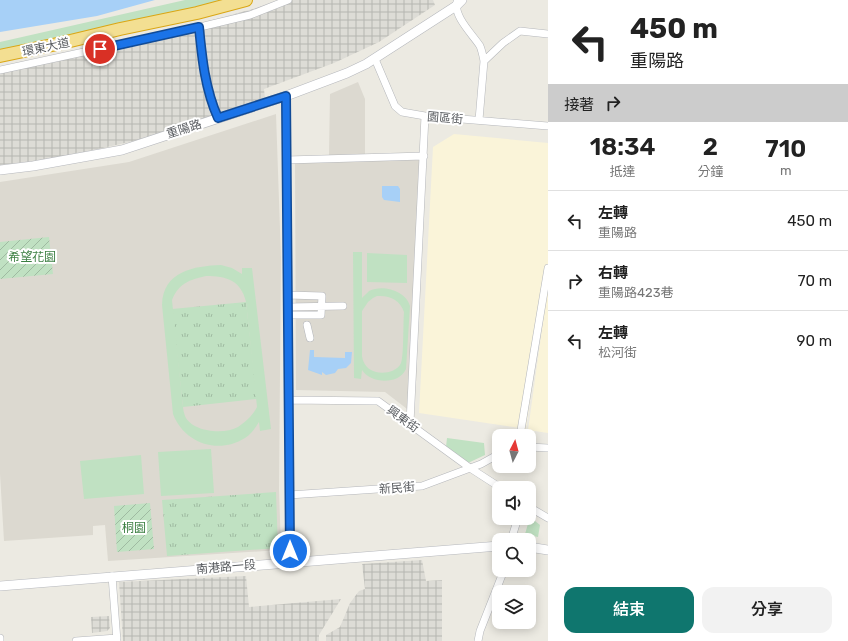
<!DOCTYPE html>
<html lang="zh-TW">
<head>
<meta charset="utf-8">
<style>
  body { margin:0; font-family:Rubik,"Noto Sans TC",sans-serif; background:#f2f2f2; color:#222; height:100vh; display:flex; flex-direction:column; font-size:15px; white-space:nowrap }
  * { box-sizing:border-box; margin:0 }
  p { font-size:13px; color:#767676 }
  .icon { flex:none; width:22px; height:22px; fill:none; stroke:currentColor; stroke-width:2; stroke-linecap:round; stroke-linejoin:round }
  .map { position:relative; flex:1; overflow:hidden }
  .details { display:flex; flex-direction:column; background:#fff; width:300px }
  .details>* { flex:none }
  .top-card { background:#fff; color:#222; overflow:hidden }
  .needle { width:26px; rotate:6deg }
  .tools { position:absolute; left:492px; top:429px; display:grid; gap:8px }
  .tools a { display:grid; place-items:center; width:44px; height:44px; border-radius:8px; background:#fff; box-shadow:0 2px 10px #0003; font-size:20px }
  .pin { position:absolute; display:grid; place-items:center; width:34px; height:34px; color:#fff; margin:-17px; border:2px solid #fff; border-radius:50%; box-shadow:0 1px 4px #0007 }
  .me { position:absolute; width:44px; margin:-22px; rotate:0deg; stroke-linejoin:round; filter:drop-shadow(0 0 3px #0008) }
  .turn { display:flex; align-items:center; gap:14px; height:84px; padding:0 16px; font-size:18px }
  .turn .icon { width:52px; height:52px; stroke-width:2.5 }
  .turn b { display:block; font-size:28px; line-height:34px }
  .then { display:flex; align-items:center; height:38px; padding:0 16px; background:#0003; gap:8px; font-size:15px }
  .eta { display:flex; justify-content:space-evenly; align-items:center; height:68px; text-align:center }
  .eta b { font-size:24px; font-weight:600; line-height:28px }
  .primary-button { display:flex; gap:8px; margin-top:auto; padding:8px 16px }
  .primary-button a { flex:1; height:46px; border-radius:12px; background:#0f766e; color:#fff; font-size:16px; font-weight:600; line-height:46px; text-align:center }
  .primary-button a+a { background:#f2f2f2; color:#222 }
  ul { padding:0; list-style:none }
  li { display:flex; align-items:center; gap:12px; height:60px; padding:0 16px; border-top:1px solid #e0e0e0 }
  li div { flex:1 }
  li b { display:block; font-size:15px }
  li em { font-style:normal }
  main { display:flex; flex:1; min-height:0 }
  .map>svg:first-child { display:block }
  .commercial { fill:#faf4d9 }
  .industrial { fill:url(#industrial-grid) }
  .education { fill:#dcd9d0 }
  .grass { fill:url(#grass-tufts) }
  .park { fill:#c0e1c2; fill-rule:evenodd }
  .garden { fill:url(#garden-furrows) }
  .water { fill:#a7d0f7 }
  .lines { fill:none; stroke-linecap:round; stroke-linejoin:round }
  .street-casing { stroke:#b5b7bb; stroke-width:8 }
  .secondary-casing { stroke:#b6b8bd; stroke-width:10 }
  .highway-casing { stroke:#daa614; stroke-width:14 }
  .street { stroke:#fff; stroke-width:7 }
  .secondary { stroke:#fff; stroke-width:9 }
  .highway { stroke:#f3df92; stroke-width:12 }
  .route-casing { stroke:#114b97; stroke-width:10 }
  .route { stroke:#1a73e8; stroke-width:7 }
  .labels { text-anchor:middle; stroke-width:4; stroke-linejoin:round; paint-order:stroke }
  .street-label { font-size:12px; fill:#5a5d61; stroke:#fff }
  .park-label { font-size:12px; fill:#3c7f42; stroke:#fff }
</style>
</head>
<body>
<main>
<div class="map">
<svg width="548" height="641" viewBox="0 0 548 641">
  <defs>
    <pattern id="industrial-grid" width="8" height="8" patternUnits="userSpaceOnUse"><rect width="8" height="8" fill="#dddcd6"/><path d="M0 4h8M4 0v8" fill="none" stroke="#b6b6b1"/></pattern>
    <pattern id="grass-tufts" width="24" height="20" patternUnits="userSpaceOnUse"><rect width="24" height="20" fill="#c0e1c2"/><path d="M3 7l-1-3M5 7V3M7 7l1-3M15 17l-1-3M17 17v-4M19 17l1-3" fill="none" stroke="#9fbaa1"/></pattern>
    <pattern id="garden-furrows" width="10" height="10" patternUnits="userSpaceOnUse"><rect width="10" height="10" fill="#c0e1c2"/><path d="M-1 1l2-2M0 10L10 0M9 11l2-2" fill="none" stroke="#9fbaa1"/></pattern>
  </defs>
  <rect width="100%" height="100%" fill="#eceae2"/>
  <path class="commercial" d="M 454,134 L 548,143 L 548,275 L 526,429 L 419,413 L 433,147 Z
    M 548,286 L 548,433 L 528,430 Z"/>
  <path class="industrial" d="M 281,0 L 433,0 L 435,5 L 379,42 L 334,63 L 264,89 L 265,99 L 143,139 L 53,159 L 0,165 L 0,71 L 116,47 L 270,4 Z
    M 422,560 L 426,581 L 442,580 L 442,641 L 326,641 L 326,635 L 340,627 L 350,603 L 359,591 L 365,589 L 362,564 Z
    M 246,576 L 249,607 L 341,599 L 319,635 L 319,641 L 123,641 L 119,582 Z
    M 109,616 L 110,628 L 107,631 L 92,633 L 91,617 Z"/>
  <path class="education" d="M 358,82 L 365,99 L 365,155 L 329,155 L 330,94 Z
    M 276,114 L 281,258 L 279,489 L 281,550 L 108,561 L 105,525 L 93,526 L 93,535 L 4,541 L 0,474 L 0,182 L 129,162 Z
    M 424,156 L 416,383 L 411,412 L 385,392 L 296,390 L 295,159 Z"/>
  <path class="grass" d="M 246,302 L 257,399 L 183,407 L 172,309 Z
    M 276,492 L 278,548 L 167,556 L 162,500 Z"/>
  <path class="park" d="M 185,0 L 232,0 L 0,54 L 0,42 Z
    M 362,252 L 362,298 C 364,296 367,293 369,291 C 383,284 406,291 410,306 L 406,369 C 399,385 371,384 362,370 L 361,379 L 354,378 L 353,252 ZM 377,296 C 390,295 400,300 404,312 C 403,323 404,355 401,363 C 397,372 384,374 376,372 C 368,370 363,364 362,356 L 362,311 L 368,302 L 373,298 Z
    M 367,253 L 407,255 L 407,283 L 367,282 Z
    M 221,265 L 232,268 L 242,274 L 242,268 L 252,268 L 271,429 L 260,431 L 259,422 C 255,428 251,435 245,438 C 218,455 184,443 173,414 L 162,305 C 163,271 194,266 221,265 ZM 206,276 C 226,276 241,280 246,302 L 257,407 C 253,415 246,422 238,427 C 224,435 192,432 185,416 C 184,413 183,409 183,407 L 172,300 C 179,283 189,280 206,276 Z
    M 447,438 L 484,443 L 485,455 L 468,463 L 446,447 Z
    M 211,449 L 214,493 L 161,496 L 158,452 Z
    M 141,455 L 144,494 L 84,499 L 80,461 Z
    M 530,517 L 540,525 L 538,537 L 525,534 Z"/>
  <path class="garden" d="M 49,237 L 53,274 L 0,279 L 0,242 Z
    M 150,503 L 154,549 L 117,552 L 114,506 Z"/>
  <path class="water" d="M 0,0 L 155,0 L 97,16 L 0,32 Z
    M 382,186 L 398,186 L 400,189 L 400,202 L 384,200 L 382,197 Z
    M 310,350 L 314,350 L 314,357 L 345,358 L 345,352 L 352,352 L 351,363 L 346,368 L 338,369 L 335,373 L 326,375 L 322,372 L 322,375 L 308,370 Z"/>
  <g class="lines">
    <g class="street-casing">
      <path id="street" d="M 457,2 C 453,16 473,35 480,46 C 482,51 483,56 484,61 L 479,120
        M 199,27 C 202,58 205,89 218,118
        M 375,59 L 395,106 L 402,112 L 425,116 L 548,126
        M 484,61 L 503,43 L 520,31 L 548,34
        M 0,70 L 204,26 L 250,15 L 288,0
        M 286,96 L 290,562
        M 287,160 L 424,156
        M 288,295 L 322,296 L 321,315 L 288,315
        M 288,307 L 343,306
        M 307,325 L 310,338
        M 289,400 L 378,401 L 470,468 L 501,488
        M 410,423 L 425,116
        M 520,436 L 548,268
        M 529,447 L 548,448
        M 289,495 L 422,486 L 481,464 L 499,454
        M 529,507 L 548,518
        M 511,540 L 518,518
        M 112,576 L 117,641
        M 0,638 L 0,641
        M 76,641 L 117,638
        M 478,641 L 480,631 L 504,570"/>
    </g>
    <g class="secondary-casing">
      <path id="secondary" d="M 0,170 L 33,166 L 122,150 L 286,96 L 347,73 L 366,64 L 456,6 L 462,0
        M 529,547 L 548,550
        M 0,586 L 499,546"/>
    </g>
    <g class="highway-casing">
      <path id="highway" d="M 0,56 L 62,43 L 120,29 L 197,13 L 246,0"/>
    </g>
    <use href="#street" class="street"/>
    <use href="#secondary" class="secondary"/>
    <use href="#highway" class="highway"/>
  </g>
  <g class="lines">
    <g class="route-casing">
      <path id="route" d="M 100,49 L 199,27 C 202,58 205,89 218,118 L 286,96 L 290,551"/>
    </g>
    <use href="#route" class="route"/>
  </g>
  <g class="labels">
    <g class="street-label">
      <text transform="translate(46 47) rotate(-12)" y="4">環東大道</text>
      <text transform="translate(445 118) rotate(5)" y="4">園區街</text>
      <text transform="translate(184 129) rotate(-18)" y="4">重陽路</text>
      <text transform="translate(403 419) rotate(36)" y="4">興東街</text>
      <text transform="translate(397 488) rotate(-4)" y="4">新民街</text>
      <text transform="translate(226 567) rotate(-5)" y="4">南港路一段</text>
    </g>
    <g class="park-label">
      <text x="32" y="261">希望花園</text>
      <text x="134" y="532">桐園</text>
    </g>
  </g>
</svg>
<div class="tools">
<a><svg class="needle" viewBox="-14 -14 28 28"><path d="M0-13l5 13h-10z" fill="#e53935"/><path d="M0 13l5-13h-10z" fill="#767676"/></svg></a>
<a><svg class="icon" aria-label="sound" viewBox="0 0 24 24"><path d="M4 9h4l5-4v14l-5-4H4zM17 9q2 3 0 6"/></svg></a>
<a><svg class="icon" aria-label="search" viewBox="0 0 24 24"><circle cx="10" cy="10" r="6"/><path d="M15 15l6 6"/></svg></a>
<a><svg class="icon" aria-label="layers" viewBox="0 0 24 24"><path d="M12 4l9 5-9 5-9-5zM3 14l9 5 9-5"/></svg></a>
</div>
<div class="pin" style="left:100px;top:49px;background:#d93025"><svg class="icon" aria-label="arrive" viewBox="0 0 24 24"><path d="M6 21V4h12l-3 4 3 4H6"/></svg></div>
<svg class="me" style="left:290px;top:551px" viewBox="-20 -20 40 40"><circle r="17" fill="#1a73e8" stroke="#fff" stroke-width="3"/><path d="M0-11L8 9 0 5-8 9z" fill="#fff"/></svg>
</div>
<section class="details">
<div class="top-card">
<div class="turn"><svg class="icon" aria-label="left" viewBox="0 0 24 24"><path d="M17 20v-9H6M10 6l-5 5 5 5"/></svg><div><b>450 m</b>重陽路</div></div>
<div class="then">接著<svg class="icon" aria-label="right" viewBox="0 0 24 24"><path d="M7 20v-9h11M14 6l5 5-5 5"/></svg></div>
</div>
<div class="eta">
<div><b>18:34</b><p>抵達</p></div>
<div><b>2</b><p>分鐘</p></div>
<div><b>710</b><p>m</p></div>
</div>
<ul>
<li><svg class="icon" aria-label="left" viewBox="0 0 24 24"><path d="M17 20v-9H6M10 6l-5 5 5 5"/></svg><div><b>左轉</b><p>重陽路</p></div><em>450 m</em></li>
<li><svg class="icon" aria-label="right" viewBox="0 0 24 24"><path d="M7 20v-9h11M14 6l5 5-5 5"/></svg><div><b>右轉</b><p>重陽路423巷</p></div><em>70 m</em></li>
<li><svg class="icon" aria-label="left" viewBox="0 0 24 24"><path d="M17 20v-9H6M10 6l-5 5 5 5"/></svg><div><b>左轉</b><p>松河街</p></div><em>90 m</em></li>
</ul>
<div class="primary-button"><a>結束</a><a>分享</a></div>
</section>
</main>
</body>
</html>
